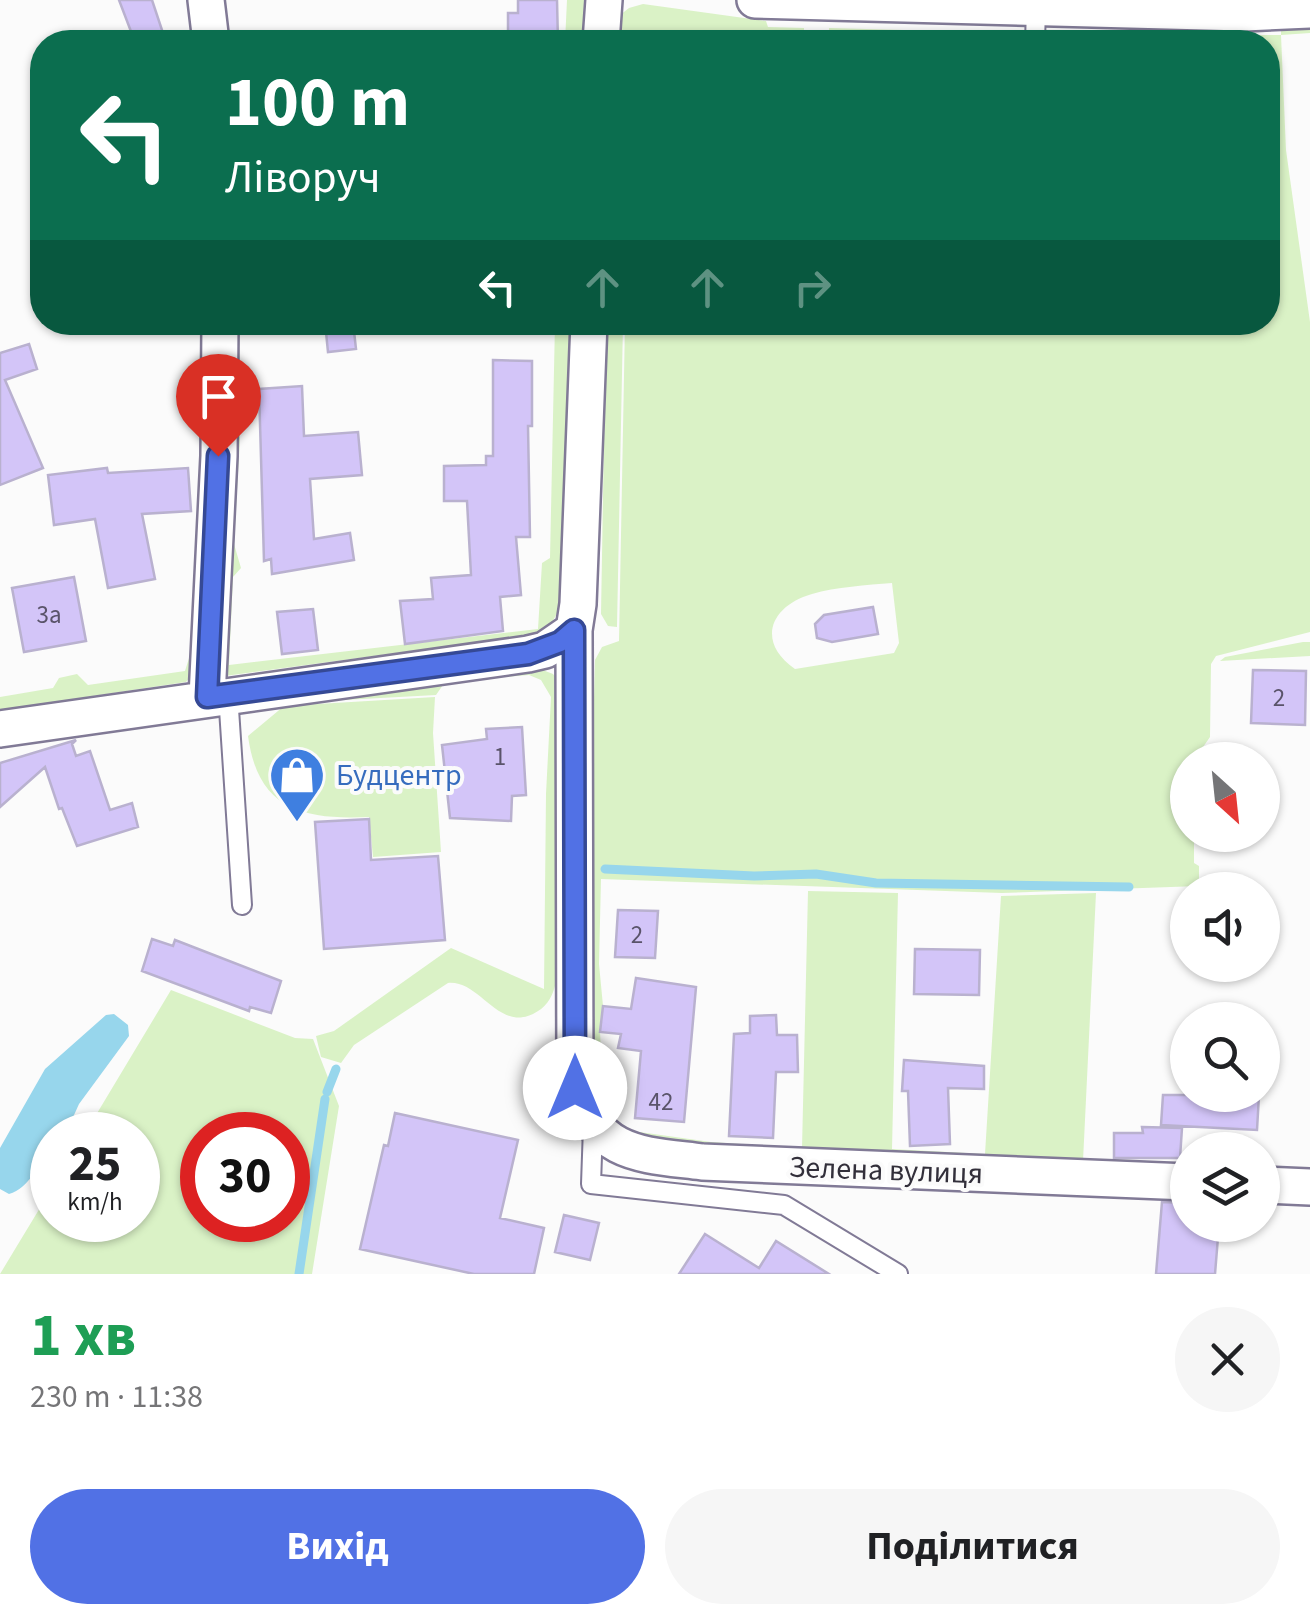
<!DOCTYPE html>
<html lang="uk">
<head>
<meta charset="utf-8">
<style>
  body { margin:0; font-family:"Source Sans 3",sans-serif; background:#f6f6f6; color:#202124; height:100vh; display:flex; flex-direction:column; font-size:38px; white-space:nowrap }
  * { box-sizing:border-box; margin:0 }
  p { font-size:32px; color:#757577 }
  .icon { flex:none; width:55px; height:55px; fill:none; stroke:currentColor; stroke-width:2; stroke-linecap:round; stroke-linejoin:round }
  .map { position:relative; height:1274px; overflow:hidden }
  .sheet { display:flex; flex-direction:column; background:#fff; flex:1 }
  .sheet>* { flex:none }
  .hud { position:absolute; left:30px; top:30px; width:1250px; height:305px; border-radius:40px; box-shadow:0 2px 8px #0004; background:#0b6e4f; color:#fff; overflow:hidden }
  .needle { width:65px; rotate:153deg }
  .tools { position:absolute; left:1170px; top:742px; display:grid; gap:20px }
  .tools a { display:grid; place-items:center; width:110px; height:110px; border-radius:50%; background:#fff; box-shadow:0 2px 8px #0004; font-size:50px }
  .speed { position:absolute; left:30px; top:1112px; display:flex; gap:20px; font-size:50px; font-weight:700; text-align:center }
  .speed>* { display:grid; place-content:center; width:130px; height:130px; border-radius:50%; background:#fff; box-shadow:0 2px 8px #0004; line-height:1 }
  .speed small { font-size:25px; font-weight:400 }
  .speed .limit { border:15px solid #d22; background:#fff; color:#111 }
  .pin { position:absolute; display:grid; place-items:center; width:85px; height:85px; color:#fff; margin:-102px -42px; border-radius:50% 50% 50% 0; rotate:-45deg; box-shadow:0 0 10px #0007 }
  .pin .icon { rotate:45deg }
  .me { position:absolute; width:110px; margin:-55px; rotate:0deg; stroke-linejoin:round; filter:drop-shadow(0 0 8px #0008) }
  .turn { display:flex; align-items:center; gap:35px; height:210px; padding:0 30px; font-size:45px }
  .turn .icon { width:130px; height:130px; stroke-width:2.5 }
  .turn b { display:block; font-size:70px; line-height:85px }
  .lanes { display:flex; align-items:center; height:95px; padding:0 30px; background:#0003; justify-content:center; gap:50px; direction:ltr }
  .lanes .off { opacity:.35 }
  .round { display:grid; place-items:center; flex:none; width:105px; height:105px; border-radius:52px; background:#f6f6f6 }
  .headline { display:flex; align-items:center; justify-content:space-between; height:170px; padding:0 30px }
  h1 { font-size:60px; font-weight:700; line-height:75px; color:#1e9e55 }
  .primary-button { display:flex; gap:20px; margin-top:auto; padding:20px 30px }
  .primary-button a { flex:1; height:115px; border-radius:60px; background:#5171e5; color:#fff; font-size:40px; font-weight:700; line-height:115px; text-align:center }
  .primary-button a+a { background:#f6f6f6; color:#202124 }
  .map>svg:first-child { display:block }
  .green { fill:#daf2c6; fill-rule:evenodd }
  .water { fill:#97d6ec }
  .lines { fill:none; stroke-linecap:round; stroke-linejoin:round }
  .stream { stroke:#97d6ec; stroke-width:9 }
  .building { fill:#d3c5f8; stroke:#b9b1cf; stroke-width:2.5 }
  .lane-casing { stroke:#817a96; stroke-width:22 }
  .street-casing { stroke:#817a96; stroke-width:40 }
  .lane { stroke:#fff; stroke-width:18 }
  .street { stroke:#fff; stroke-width:35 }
  .route-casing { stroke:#354995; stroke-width:25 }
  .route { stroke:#5171e5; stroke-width:18 }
  .labels { text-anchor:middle; stroke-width:8; stroke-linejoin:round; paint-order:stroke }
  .number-label { font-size:25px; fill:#5a546a }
  .shop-label { font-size:30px; fill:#366cbe; stroke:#fbfbfb; text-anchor:start }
  .street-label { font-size:30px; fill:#322f3a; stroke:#fbfbfb }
</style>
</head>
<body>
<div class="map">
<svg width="1310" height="1274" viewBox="0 0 1310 1274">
  <rect width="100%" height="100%" fill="#fbfbfb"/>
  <path class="green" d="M 567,0 L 584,0 L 583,42 L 565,42 Z
    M 643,4 L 766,21 L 768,27 L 804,28 L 804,42 L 613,42 L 615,19 L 629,8 Z
    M 1310,25 L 1310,33 L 1281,35 L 1286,150 L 1310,322 L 1310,632 L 1216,656 L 1211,664 L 1210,737 L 1194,760 L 1188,760 L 1188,835 L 1194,835 L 1194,863 L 1199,866 L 1199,886 L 1002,893 L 601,879 L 599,964 L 603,1006 L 600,1032 L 605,1124 L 590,1096 L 589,892 L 595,660 L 602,647 L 619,641 L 625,323 L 1268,322 L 1268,42 L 1055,42 L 1056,35 L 1281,35 L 1281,27 ZM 892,583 L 899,643 L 894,653 L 795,669 C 756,642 770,606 812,594 C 836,587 867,585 892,583 Z
    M 829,28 L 1016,33 L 1015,42 L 829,42 Z
    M 201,323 L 213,323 L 192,675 L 186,682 L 0,710 L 0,697 L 53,688 L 59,678 L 77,674 L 88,685 L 185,671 L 190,655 L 199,538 Z
    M 231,323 L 239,323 L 240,438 L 234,544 L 241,568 L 233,577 L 229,665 L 538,629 L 542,563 L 550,558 L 555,323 L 574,323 L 563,603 L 551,624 L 538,634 L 225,676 Z
    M 606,323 L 623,323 L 617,627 L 608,626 L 601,614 Z
    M 1303,642 L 1310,642 L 1310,656 L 1220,661 L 1225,657 Z
    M 535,667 L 553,674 L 559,681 L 559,952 C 557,976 558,1002 533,1014 C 497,1031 480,980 448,983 L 354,1045 L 341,1063 L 321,1057 L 316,1036 L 334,1031 L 451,948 L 544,989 L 546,794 L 551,697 L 541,680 L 529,675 L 445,682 L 436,695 L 288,703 Z
    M 435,697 L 433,733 L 441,852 L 373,857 L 369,817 C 303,820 258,810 248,736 L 284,706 Z
    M 808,891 L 898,893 L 892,1149 L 985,1154 L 1001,896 L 1096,893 L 1083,1161 L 684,1155 L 625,1130 L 711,1142 L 802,1148 Z
    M 171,990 L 295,1038 L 313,1039 L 339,1106 L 312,1274 L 0,1274 L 52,1188 L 52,1220 L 138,1220 L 138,1135 L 84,1135 ZM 202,1135 L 288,1135 L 288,1220 L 202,1220 Z"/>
  <path class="water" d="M 114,1014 L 128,1025 L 129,1036 L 79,1104 L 65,1135 L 52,1135 L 52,1153 C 36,1165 30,1188 9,1194 L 0,1189 L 0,1148 L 45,1069 L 106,1015 Z"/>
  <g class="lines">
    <path class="stream" d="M 605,869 L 754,876 L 816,874 L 876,883 L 1129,887
      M 327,1092 L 336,1069
      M 299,1274 L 325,1099"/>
  </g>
  <path class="building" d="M 119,0 L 152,0 L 166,42 L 135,42 Z
    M 518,0 L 557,0 L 558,42 L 508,42 L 508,13 L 518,13 Z
    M 325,322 L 353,322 L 356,349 L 328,352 Z
    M 29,344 L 37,369 L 5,380 L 43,468 L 0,485 L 0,353 Z
    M 493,360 L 532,361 L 532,426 L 528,426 L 530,537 L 516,537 L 521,595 L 500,597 L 503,631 L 405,644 L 400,601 L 433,599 L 431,578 L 471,575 L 467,501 L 444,501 L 444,466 L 486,465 L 486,456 L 493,456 Z
    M 302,386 L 304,436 L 358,432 L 362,475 L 310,479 L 314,539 L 350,533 L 354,560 L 272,574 L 271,559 L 264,561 L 259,389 Z
    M 107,468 L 108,473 L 188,468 L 191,511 L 142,514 L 155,579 L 108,588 L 95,519 L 54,525 L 48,475 Z
    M 74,577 L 86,641 L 24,652 L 12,588 Z
    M 873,607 L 878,634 L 832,642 L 817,638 L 815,624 L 824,615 Z
    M 313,609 L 318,650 L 282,654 L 277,612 Z
    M 1253,670 L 1306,671 L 1305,725 L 1251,723 Z
    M 522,727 L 526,795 L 512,796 L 511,821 L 450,818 L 442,745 L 487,739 L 486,729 Z
    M 76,740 L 72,744 L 76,756 L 90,751 L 110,810 L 132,803 L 138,827 L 77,846 L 62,808 L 59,809 L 45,767 L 0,807 L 0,763 Z
    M 369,819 L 371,860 L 438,856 L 445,940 L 324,949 L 315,822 Z
    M 618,910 L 658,911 L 655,958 L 615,957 Z
    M 152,939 L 173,946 L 175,940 L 281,981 L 271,1013 L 250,1007 L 249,1011 L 142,971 Z
    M 915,949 L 980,950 L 979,995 L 914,994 Z
    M 636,978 L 696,987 L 684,1122 L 635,1118 L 641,1051 L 618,1048 L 621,1034 L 600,1032 L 603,1006 L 631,1009 Z
    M 776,1015 L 777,1035 L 797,1035 L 798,1072 L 776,1072 L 773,1138 L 729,1136 L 734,1034 L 750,1033 L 750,1016 Z
    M 904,1060 L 984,1066 L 984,1089 L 948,1088 L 950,1144 L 910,1146 L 908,1091 L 902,1091 Z
    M 1163,1095 L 1259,1095 L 1257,1130 L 1161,1125 Z
    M 395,1113 L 518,1140 L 500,1218 L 544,1228 L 534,1274 L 474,1274 L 360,1249 L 384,1145 L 388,1146 Z
    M 1142,1127 L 1182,1128 L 1180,1158 L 1114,1158 L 1114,1133 L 1143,1133 Z
    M 1162,1202 L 1188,1203 L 1188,1225 L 1219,1225 L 1215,1274 L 1156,1274 Z
    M 564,1215 L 599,1223 L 590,1260 L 555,1252 Z
    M 705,1234 L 759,1268 L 776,1241 L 829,1274 L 679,1274 Z"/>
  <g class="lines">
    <g class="lane-casing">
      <path id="lane" d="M 1035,42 L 1036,8
        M 228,694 L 242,905
        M 593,1127 L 591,1184 L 784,1205 L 898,1274"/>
    </g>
    <g class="street-casing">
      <path id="street" d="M 206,0 L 211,42
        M 755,0 L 1244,13 L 1310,10
        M 601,42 L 604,0
        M 589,322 L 578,604 L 574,630 L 575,1088 C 599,1156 639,1154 702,1162 L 1188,1182
        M 207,697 L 219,456 L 220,322
        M 0,729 L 528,654 L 545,650 L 574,630
        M 1262,1185 L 1310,1187"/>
    </g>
    <use href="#lane" class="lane"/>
    <use href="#street" class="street"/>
  </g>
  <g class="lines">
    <g class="route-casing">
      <path id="route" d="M 218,456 L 207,697 L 528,654 L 560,642 L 574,630 L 575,1088"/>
    </g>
    <use href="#route" class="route"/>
  </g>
  <defs>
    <g id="shop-pin" transform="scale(2.875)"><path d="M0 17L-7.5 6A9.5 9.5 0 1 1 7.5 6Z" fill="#3f7fe0" stroke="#fbfbfb"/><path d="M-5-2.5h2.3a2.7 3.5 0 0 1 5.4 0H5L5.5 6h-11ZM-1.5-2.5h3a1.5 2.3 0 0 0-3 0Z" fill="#fff"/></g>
  </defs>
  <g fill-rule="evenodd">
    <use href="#shop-pin" x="297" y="775"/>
  </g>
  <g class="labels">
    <g class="number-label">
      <text x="49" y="623">3а</text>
      <text x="1279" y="706">2</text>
      <text x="500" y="765">1</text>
      <text x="637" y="943">2</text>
      <text x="661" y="1110">42</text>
    </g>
    <g class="shop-label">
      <text x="336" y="785">Будцентр</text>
    </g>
    <g class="street-label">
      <text transform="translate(886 1170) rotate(2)" y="10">Зелена вулиця</text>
    </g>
  </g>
</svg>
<div class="tools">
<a><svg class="needle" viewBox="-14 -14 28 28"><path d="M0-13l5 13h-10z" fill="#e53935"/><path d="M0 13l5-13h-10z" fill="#757577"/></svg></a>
<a><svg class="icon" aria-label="sound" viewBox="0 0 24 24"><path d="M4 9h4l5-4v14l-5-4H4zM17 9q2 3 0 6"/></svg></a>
<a><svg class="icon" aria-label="search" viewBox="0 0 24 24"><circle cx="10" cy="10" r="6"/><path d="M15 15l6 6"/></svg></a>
<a><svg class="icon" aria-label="layers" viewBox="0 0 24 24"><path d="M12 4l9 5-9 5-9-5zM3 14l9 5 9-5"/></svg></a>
</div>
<div class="speed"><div>25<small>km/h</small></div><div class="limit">30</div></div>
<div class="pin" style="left:218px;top:456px;background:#d93025"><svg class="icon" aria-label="arrive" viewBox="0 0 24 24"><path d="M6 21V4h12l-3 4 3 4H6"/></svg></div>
<svg class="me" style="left:575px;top:1088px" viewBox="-20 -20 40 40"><circle r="19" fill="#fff"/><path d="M0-13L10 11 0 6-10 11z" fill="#5171e5"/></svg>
<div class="hud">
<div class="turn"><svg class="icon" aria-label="left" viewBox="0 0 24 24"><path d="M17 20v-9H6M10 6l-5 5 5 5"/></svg><div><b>100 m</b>Ліворуч</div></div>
<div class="lanes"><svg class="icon" aria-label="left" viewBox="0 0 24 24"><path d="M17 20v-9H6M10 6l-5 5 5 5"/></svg><svg class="icon off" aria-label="ahead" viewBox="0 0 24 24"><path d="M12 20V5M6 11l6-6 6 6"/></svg><svg class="icon off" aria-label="ahead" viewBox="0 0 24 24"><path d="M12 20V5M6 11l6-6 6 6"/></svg><svg class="icon off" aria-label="right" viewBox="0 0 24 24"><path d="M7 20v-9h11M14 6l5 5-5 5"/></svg></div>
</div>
</div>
<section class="sheet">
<div class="headline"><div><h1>1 хв</h1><p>230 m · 11:38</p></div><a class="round"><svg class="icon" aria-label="close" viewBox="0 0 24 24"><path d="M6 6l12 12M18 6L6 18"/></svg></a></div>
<div class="primary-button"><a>Вихід</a><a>Поділитися</a></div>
</section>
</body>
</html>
